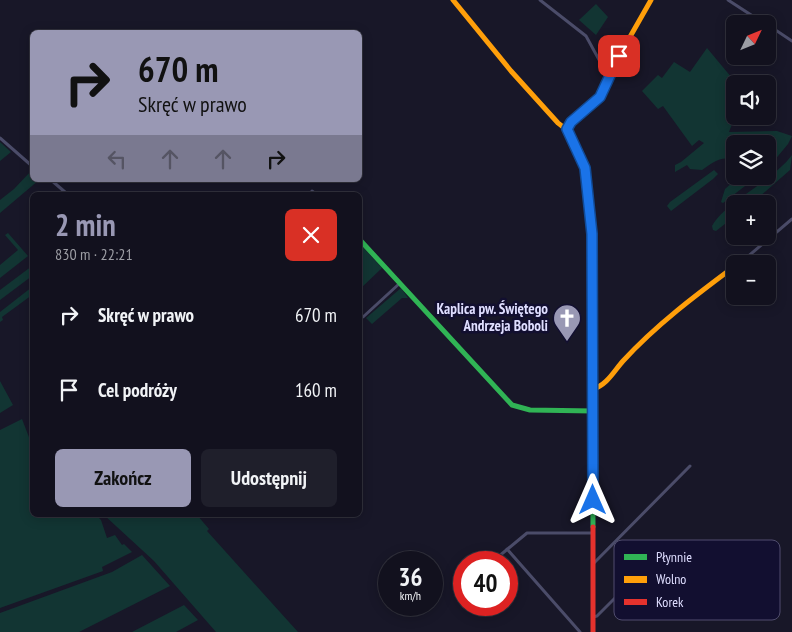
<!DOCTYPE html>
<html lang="pl">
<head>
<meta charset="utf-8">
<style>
  body { margin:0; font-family:"PT Sans Narrow",sans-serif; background:#1f1f2b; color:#f1f3f6; height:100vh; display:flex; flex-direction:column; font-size:19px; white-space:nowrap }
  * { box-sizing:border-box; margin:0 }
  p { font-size:16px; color:#9c9da4 }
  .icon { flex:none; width:28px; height:28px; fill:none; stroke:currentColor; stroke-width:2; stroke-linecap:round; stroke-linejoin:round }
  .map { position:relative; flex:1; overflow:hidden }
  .drawer { position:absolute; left:30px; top:192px; width:332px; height:325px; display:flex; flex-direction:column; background:#12111e; border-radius:8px; box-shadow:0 2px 12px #0003,0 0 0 1px #31313c }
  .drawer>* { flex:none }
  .hud { position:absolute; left:30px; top:30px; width:332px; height:152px; border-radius:8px; box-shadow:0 2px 12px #0003,0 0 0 1px #31313c; background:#9998b4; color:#111; overflow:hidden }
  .needle { width:32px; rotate:47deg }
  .controls { position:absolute; left:726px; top:15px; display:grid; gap:10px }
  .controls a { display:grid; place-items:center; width:50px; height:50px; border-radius:8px; background:#12111e; box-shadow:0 2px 12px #0003,0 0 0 1px #31313c; font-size:25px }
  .speed { position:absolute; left:378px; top:551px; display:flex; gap:10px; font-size:25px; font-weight:700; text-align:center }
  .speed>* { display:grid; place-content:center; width:65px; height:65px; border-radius:50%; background:#12111e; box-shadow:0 2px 12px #0003,0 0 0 1px #31313c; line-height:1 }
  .speed small { font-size:12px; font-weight:400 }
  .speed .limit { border:8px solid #d22; background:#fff; color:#111 }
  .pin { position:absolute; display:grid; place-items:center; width:42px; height:42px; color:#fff; margin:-21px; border-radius:10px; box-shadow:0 2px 8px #0006 }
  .me { position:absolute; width:55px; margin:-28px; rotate:0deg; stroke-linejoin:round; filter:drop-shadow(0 0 4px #0008) }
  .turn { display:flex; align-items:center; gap:18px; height:105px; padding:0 25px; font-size:22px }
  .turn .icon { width:65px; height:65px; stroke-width:2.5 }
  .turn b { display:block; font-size:35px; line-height:42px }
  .lanes { display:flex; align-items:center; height:48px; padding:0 25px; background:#0003; justify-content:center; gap:25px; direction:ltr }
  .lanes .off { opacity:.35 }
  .round { display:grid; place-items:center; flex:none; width:52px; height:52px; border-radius:8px; background:#1f1f2b }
  .headline { display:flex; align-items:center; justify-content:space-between; height:85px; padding:0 25px }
  h1 { font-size:30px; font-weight:600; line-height:38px; color:#9998b4 }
  .primary-button { display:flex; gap:10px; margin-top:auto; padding:10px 25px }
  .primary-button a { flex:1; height:58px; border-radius:8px; background:#9998b4; color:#111; font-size:20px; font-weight:600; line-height:58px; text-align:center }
  .primary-button a+a { background:#1f1f2b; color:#f1f3f6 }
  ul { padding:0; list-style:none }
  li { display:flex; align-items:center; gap:15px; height:75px; padding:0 25px }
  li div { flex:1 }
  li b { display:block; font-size:19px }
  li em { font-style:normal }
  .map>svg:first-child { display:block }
  .green { fill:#123533 }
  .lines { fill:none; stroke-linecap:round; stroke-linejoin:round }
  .street { stroke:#4b4c69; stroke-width:3 }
  .fast { stroke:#30b455; stroke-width:5 }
  .slow { stroke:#ff9f0a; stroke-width:5 }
  .jam { stroke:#e5322d; stroke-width:5 }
  .route-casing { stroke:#114b97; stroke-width:12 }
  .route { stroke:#1a73e8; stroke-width:9 }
  .labels { text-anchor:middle; stroke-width:5; stroke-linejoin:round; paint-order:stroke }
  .poi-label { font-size:15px; font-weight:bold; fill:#dfdeff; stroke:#120f30; text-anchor:end }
  .key { fill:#120f30; stroke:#504d6e; stroke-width:1 }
  .key-label { font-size:14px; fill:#dfdeff }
</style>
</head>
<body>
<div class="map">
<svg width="792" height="632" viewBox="0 0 792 632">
  <rect width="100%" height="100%" fill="#181728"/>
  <path class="green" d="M 596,4 L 608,17 L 596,35 L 579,20 Z
    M 707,48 L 737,84 L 735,116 L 729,132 L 777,131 L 792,136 L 788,144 L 768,168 L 768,144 L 735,144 L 735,165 L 734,160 C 721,155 712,163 702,170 L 690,169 L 687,165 L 675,172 L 675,165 L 681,162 L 704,143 L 699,140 L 692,146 L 663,106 L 658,109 L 642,91 L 658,75 L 662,78 L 674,62 L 690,72 Z
    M 0,142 L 11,152 L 0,161 Z
    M 792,155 L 790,170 L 751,204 L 735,204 L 735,216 L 716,231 L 713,230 L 712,226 C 725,202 773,181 792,155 Z
    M 32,170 L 32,180 L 39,180 L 0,213 L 0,200 L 14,189 Z
    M 714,170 L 718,174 L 713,179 L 671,211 L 667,206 L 670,202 Z
    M 740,176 L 758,176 L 723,203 L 721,202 L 725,189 Z
    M 8,233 L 28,256 L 0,278 L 0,265 L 18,250 L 5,235 Z
    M 360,244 L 382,268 L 360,289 Z
    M 32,266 L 32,276 L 0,300 L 0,290 Z
    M 32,287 L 32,295 L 2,317 L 3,320 L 0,322 L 0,312 Z
    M 401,288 L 408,298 L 402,298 L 372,324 L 366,318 Z
    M 0,381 L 13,405 L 0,413 Z
    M 22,419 L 32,445 L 32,515 L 96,515 L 101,520 L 107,538 L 115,535 L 122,545 L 124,544 L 132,552 L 102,567 L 103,571 L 0,608 L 0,430 Z
    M 104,515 L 197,515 L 209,529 L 207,531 L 298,632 L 216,632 L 154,561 Z
    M 142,555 L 170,586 L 79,632 L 0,632 L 0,613 L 112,572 Z
    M 184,605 L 198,620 L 176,632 L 132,632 Z"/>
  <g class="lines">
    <path class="street" d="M 540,0 L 586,36 L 603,67 L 610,71
      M 728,0 L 765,24
      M 768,25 L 792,41
      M 0,138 L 32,166
      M 51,180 L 65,192
      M 312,191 L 317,195
      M 739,264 L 792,219
      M 363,317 L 400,283
      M 507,549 L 580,632
      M 499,562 L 498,557 L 527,533 L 593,533
      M 593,564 L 690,466
      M 593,617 L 597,616 L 660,553"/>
    <path class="fast" d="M 590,213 L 592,234 L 593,527
      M 360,240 L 512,405 L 530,410 L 593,411"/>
    <path class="slow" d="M 453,0 L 511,71 L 558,123 C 584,141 587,184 590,213
      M 567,129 L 571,122 L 600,97 L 610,72 L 651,0
      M 593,389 C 607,385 614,371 623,361 C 656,325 696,295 735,266"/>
    <path class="jam" d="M 593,527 L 593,632"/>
  </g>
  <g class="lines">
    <g class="route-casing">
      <path id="route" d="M 593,500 L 592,234 L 585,168 L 567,129 L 571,122 L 600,97 L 619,56"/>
    </g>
    <use href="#route" class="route"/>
  </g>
  <defs>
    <g id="church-pin" transform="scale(1.4375)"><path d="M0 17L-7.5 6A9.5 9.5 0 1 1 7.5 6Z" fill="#9998b4" stroke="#120f30"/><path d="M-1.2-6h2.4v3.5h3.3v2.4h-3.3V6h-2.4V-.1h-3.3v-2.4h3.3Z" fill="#fff"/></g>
  </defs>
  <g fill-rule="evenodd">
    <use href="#church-pin" x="567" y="318"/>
  </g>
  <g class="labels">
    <g class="poi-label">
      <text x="548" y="314">Kaplica pw. Świętego<tspan x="548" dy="17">Andrzeja Boboli</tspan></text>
    </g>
  </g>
  <rect x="614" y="540" width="166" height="80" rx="8" class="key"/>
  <rect x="624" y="554" width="23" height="6" fill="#30b455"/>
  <rect x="624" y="576" width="23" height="7" fill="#ff9f0a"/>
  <rect x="624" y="599" width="23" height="6" fill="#e5322d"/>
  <g class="key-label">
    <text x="656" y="562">Płynnie</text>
    <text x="656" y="584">Wolno</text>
    <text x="656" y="607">Korek</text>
  </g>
</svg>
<div class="controls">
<a><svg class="needle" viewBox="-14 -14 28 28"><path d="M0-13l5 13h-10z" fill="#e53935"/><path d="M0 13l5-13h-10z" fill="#9c9da4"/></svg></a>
<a><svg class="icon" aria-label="sound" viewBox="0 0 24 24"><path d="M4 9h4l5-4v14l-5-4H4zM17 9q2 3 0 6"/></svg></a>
<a><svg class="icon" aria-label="layers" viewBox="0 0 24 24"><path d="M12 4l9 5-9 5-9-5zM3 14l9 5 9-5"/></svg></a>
<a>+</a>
<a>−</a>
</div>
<div class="speed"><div>36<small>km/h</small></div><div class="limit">40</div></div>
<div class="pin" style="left:619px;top:56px;background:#d93025"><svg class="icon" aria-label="arrive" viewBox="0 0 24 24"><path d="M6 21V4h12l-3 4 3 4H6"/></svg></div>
<svg class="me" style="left:593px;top:500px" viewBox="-20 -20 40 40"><path d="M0-17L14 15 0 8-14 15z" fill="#1a73e8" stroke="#fff" stroke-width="4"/></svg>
<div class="hud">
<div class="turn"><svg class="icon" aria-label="right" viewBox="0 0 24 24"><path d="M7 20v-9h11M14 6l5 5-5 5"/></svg><div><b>670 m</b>Skręć w prawo</div></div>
<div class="lanes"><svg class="icon off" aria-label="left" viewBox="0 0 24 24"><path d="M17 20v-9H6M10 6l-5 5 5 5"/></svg><svg class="icon off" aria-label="ahead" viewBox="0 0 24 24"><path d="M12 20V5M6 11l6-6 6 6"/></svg><svg class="icon off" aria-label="ahead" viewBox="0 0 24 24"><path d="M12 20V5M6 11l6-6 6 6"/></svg><svg class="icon" aria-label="right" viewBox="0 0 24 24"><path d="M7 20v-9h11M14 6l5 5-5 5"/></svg></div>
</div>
<section class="drawer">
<div class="headline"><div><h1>2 min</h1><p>830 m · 22:21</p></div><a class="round" style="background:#d93025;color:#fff"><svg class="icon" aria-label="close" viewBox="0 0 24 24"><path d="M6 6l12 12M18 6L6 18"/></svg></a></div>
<ul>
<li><svg class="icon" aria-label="right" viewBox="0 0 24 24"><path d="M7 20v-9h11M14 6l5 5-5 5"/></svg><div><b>Skręć w prawo</b></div><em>670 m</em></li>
<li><svg class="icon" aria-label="arrive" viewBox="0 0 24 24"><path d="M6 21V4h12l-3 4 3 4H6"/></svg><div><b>Cel podróży</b></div><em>160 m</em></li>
</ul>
<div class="primary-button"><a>Zakończ</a><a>Udostępnij</a></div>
</section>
</div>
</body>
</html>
